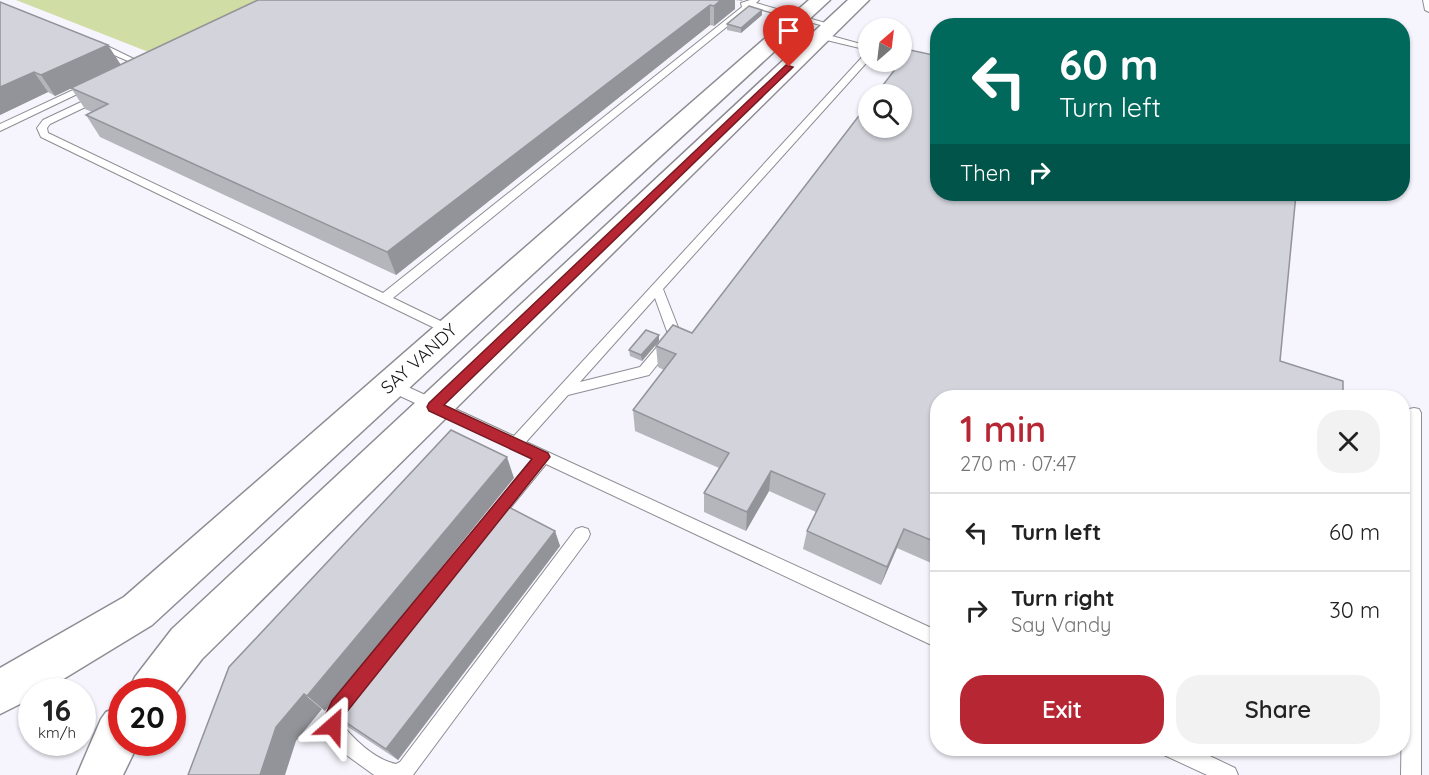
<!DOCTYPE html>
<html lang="en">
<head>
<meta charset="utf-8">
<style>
  body { margin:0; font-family:Quicksand,sans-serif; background:#f2f2f2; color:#222; height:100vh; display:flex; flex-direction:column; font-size:22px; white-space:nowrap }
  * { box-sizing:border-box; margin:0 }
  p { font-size:20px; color:#767676 }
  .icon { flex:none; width:33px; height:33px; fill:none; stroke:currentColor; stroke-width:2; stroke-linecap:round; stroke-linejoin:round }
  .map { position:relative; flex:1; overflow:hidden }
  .side { position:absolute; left:930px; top:390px; width:480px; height:366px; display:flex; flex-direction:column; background:#fff; border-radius:24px; box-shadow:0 2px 4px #0004 }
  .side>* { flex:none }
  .hud { position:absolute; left:930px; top:18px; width:480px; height:183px; border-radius:24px; box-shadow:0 2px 4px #0004; background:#00695c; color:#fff; overflow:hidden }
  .needle { width:39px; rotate:28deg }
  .controls { position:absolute; left:858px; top:18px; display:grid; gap:12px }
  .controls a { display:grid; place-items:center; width:54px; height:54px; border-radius:50%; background:#fff; box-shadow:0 2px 4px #0004; font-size:30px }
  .speed { position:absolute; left:18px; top:678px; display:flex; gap:12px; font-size:30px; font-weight:700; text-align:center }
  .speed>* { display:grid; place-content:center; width:78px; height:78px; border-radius:50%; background:#fff; box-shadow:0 2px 4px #0004; line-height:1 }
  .speed small { font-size:15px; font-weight:400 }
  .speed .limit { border:9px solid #d22; background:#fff; color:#111 }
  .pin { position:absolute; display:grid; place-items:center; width:51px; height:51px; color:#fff; margin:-62px -26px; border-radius:50% 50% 50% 0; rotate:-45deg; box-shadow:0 0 6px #0007 }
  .pin .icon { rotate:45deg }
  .me { position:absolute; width:66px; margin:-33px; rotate:25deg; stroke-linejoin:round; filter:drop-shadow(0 0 4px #0008) }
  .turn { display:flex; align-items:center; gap:21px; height:126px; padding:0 30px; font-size:27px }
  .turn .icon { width:78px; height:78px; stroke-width:2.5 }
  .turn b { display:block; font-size:42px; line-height:51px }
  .then { display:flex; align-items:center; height:57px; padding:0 30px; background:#0003; gap:12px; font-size:22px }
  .round { display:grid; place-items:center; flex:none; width:63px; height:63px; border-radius:24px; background:#f2f2f2 }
  .overview { display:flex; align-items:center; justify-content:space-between; height:102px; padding:0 30px }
  h1 { font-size:36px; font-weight:600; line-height:45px; color:#b72633 }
  .cta { display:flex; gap:12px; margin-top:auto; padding:12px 30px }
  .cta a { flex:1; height:69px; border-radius:24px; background:#b72633; color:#fff; font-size:24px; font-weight:600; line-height:69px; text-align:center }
  .cta a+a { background:#f2f2f2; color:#222 }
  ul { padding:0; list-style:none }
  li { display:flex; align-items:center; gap:18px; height:78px; padding:0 30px; border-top:2px solid #e0e0e0 }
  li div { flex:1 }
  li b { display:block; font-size:22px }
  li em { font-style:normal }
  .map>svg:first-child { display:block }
  .green { fill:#d0dda4 }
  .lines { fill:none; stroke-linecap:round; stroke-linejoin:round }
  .lane-casing { stroke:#8f8d94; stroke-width:2 }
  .secondary-casing { stroke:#8f8d94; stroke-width:3 }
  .lane { fill:#fff; fill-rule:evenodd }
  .secondary { fill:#fff; fill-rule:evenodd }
  .wall { fill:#b5b5bc }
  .shaded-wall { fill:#939499 }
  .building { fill:#d2d3db; stroke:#939499; stroke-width:1.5 }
  .route { fill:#b72633; stroke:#771921; stroke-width:1.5 }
  .labels { text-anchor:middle; stroke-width:6; stroke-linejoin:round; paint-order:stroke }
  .street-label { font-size:18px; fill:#131315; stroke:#fff }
</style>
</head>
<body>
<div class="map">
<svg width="1429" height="775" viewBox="0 0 1429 775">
  <rect width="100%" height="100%" fill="#f6f4fc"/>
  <path class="green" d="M 16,0 L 293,0 L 169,60 Z"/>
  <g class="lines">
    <g class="lane-casing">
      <path id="lane" d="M 750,0 L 759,0 L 756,3 L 836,26 L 832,28 L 751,7 L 393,298 L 455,328 L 457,331 L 455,334 L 451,336 L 41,137 L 37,128 L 43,120 L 96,95 L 102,95 L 102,99 L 50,124 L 47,128 L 48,133 L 383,293 L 742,7 L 741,3 Z
        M 1423,0 L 1429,0 L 1429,12 L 1425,10 Z
        M 821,33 L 868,46 L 868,50 L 818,38 L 818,34 Z
        M 93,42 L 99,42 L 138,61 L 125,72 L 119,72 L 119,68 L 128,61 L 93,46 Z
        M 902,53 L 938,61 L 938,67 L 902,58 Z
        M 865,54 L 868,54 L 868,61 L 663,289 L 681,335 L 649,375 L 568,395 L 526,442 L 938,631 L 938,648 L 546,464 L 498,523 L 493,525 L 488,523 L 485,518 L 488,513 L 533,458 L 385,389 L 383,385 L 385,381 L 395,381 L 514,436 ZM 655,298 L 668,334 L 640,367 L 580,382 Z
        M 86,84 L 94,86 L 0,131 L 0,124 Z
        M 1414,408 L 1419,409 L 1421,413 L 1421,775 L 1401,775 L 1407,413 L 1409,409 Z
        M 582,527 L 588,529 L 590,534 L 588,539 L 413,775 L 374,775 L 345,754 L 330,739 L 324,726 L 324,719 L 333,700 L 344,692 L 350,695 L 353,701 L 343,718 L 343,726 C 356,741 376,760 396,764 L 400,762 L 576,529 Z
        M 1162,748 L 1193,748 L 1235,768 L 1238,775 L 1207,775 L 1164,755 Z"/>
    </g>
    <g class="secondary-casing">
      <path id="secondary" d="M 809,0 L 830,0 L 152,625 L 42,692 L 32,692 L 32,698 L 0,714 L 0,668 L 124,597 Z
        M 848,0 L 869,0 L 202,659 L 172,698 L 172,692 L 128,692 L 135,677 L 172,629 Z
        M 122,706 L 122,742 L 139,742 L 123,775 L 77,775 L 101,719 L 106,712 Z"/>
    </g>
    <use href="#lane" class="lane"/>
    <use href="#secondary" class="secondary"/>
  </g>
  <path class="wall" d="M 258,0 L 743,0 L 742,1 L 735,0 L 735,9 L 714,26 L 710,25 L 396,275 L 100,137 L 86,115 L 92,112 L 85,109 L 71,88 L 55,96 L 48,92 L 0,115 L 0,2 L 120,65 Z
    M 762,10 L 762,15 L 741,33 L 727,30 L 727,24 Z
    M 692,333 L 938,398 L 938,566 L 897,548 L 881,585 L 803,549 L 807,531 L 816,512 L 769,491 L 746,531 L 704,512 L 704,493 L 719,468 L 635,431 L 633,410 L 664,370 L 658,367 L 656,346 Z
    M 659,341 L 642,361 L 630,356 L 629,350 Z
    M 555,531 L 560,546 L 398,760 L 345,725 L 332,713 Z"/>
  <path class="shaded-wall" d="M 721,0 L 735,0 L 735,9 L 714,26 L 714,6 Z
    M 710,5 L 710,25 L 396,275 L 387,252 Z
    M 762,10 L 762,15 L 741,33 L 741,28 Z
    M 108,45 L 121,65 L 55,96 L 41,75 Z
    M 34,72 L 48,92 L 0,115 L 0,87 Z
    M 659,335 L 659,341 L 642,361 L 641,355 Z
    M 507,457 L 514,478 L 325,711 L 307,696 Z
    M 771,471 L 769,491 L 746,531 L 747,512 Z
    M 904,529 L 897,548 L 881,585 L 887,567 Z
    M 555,531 L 560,546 L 398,760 L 386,749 Z
    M 304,694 L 322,709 L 296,741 L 285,775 L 260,775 L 276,727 Z"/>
  <path class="building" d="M 258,0 L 721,0 L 714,6 L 710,5 L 387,252 L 86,115 L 108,104 L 71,88 Z
    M 0,2 L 108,45 L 41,75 L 34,72 L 0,87 Z
    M 749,6 L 762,10 L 741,28 L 727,24 Z
    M 910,50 L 938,56 L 938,194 L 1296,194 L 1280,361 L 1343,381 L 1343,398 L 938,398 L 938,543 L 904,529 L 887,567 L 807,531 L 825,494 L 771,471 L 747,512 L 704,493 L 729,453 L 633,410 L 676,354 L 656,346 L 673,325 L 692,333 L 868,104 L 868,128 L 902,128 L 902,94 L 876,94 Z
    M 646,330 L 659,335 L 641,355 L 629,350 Z
    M 451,430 L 507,457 L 307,696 L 304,694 L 276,727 L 260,775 L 188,775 L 229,667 Z
    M 499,502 L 555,531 L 386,749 L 332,713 L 334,704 Z"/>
  <path class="route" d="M 786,65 L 793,67 L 444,405 L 548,453 L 550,457 L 345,714 L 339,732 L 333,735 L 326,732 L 324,718 L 332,701 L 532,459 L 429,411 L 427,407 L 429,403 Z"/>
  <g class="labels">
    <g class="street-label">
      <text transform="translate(419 359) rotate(-42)" y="6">SAY VANDY</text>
    </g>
  </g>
</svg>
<div class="controls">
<a><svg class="needle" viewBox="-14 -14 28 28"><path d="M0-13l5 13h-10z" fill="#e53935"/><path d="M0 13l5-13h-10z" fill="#767676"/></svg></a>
<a><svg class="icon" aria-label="search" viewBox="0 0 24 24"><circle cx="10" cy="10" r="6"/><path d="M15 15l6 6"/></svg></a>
</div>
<div class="speed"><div>16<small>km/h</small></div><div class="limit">20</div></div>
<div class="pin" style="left:789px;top:67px;background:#d93025"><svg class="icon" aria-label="arrive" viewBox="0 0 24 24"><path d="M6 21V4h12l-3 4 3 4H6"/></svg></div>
<svg class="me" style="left:333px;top:726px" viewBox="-20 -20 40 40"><path d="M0-17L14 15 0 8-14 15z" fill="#b72633" stroke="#fff" stroke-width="4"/></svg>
<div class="hud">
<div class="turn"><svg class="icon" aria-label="left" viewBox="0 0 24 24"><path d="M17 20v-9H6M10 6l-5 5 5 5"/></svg><div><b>60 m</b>Turn left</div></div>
<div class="then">Then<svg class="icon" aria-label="right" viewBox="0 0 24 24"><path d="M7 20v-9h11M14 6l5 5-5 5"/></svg></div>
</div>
<section class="side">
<div class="overview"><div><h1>1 min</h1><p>270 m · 07:47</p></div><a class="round"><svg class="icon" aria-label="close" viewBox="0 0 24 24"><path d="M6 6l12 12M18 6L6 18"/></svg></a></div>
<ul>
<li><svg class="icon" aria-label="left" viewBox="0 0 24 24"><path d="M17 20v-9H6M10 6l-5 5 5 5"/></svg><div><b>Turn left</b></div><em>60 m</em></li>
<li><svg class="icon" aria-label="right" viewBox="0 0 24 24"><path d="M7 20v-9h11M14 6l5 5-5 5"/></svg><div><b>Turn right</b><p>Say Vandy</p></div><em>30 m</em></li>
</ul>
<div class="cta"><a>Exit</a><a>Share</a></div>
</section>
</div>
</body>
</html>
